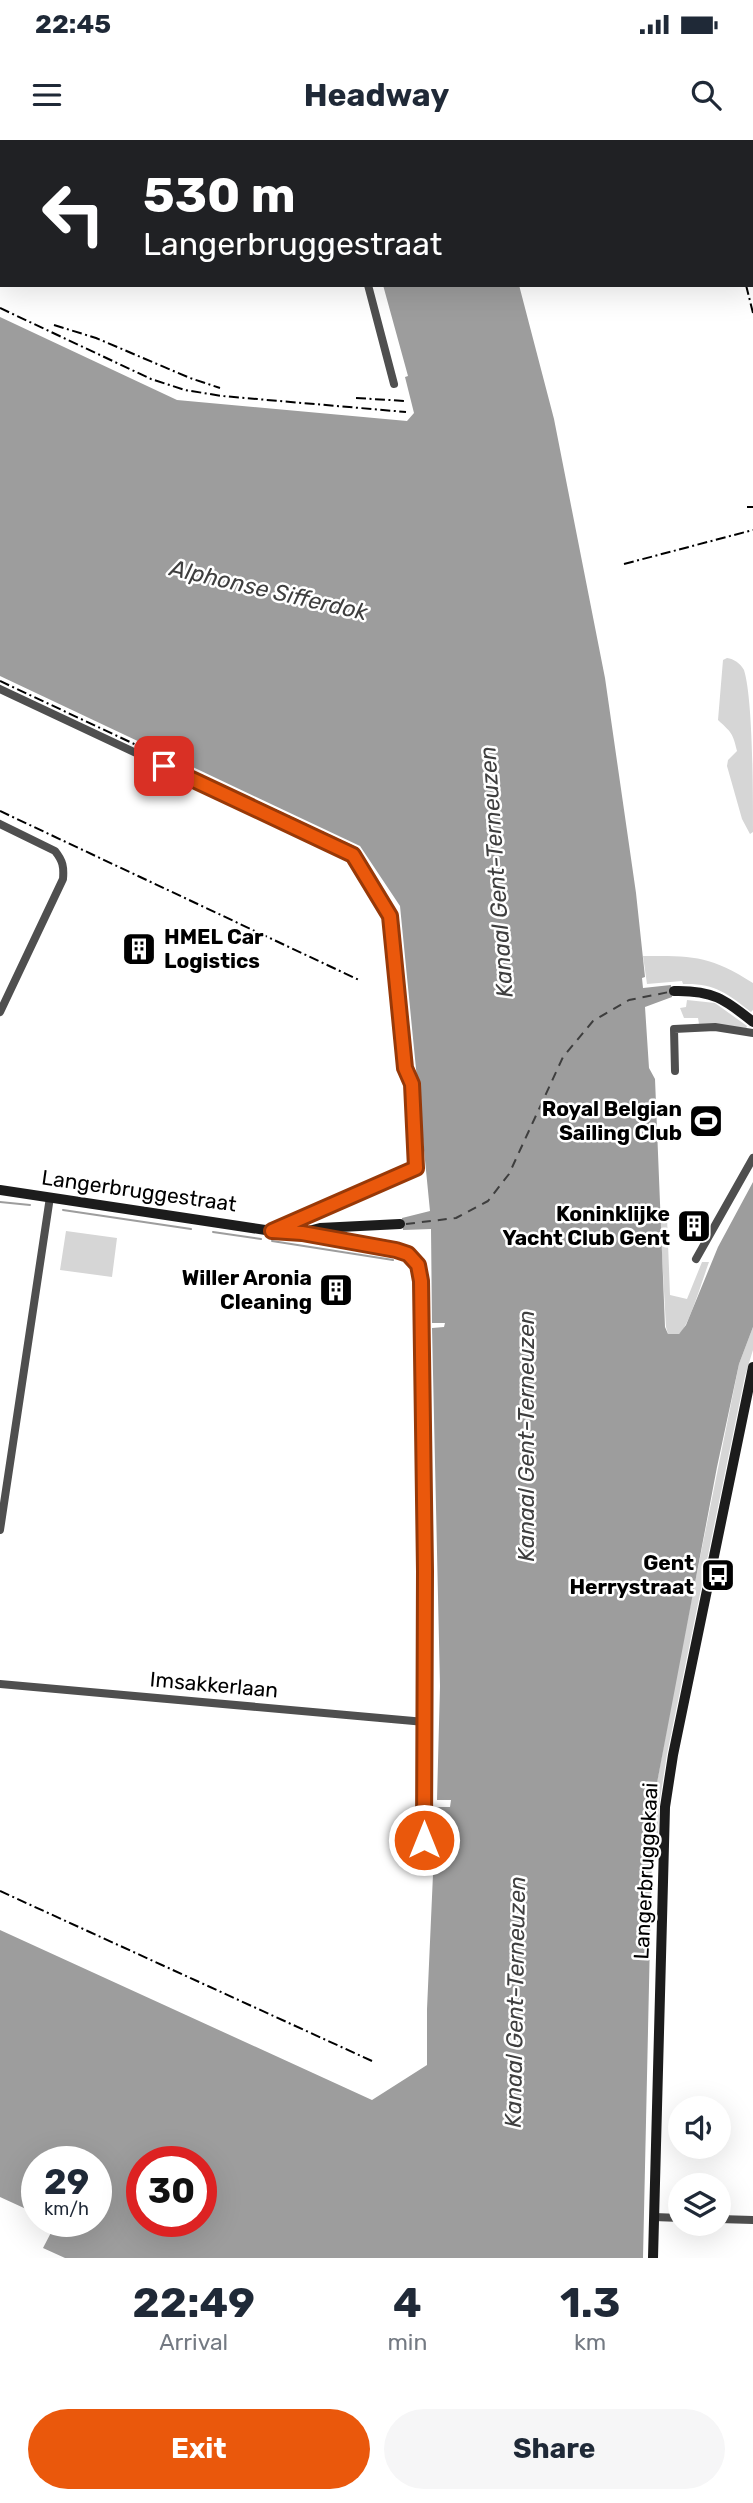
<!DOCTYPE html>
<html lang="en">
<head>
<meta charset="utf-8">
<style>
  body { margin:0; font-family:Rubik,sans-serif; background:#f6f6f7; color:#1f2937; height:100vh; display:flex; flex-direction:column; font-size:26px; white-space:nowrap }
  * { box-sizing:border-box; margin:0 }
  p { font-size:23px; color:#747a83 }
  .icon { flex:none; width:38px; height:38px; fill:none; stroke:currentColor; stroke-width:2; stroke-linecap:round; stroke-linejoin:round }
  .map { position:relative; height:2118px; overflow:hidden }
  .sheet { display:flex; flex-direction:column; background:#fff; flex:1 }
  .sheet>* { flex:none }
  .hud { position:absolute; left:0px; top:0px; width:754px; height:147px; box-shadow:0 7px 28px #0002; background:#202124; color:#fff; overflow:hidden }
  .buttons { position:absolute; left:668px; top:1956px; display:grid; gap:14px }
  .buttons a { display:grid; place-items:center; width:63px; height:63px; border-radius:50%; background:#fff; box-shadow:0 7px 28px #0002; font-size:35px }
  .speed { position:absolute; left:21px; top:2006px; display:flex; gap:14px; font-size:35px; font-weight:700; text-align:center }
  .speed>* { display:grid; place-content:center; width:91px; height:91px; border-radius:50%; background:#fff; box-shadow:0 7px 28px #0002; line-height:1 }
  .speed small { font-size:18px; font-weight:400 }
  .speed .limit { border:10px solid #d22; background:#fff; color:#111 }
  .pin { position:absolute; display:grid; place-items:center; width:60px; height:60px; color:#fff; margin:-30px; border-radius:14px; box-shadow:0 4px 10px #0006 }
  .me { position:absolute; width:77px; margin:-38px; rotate:0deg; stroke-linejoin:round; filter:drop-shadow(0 0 5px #0008) }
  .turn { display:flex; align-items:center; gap:24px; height:147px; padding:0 28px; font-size:32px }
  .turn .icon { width:91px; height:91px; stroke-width:2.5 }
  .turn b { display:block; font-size:49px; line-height:60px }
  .eta { display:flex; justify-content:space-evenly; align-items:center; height:119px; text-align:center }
  .eta b { font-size:42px; font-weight:700; line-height:49px }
  .cta { display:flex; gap:14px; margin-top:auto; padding:14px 28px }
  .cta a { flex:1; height:80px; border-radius:42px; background:#ea580c; color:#fff; font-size:28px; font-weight:700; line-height:80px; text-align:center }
  .cta a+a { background:#f6f6f7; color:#1f2937 }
  .status { display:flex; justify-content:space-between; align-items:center; height:49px; padding:0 35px; background:#fff; direction:ltr }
  .status svg { height:19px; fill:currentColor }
  header { display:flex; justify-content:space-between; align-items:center; height:91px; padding:0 28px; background:#fff; font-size:32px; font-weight:700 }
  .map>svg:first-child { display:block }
  .green { fill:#d6d6d6 }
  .water { fill:#9d9d9d; fill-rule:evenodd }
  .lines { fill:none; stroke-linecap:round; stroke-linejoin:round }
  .stream { stroke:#9d9d9d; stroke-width:2 }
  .ferry { stroke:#3e3e3e; stroke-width:2; stroke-dasharray:9 7; stroke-linecap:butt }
  .minor { stroke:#4f4f4f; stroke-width:8 }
  .secondary { stroke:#1c1c1c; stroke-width:10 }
  .rail { stroke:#000; stroke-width:2; stroke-dasharray:10 3.5 2 3.5; stroke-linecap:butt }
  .route-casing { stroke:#983908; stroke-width:18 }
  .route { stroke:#ea580c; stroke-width:12 }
  .labels { text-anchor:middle; stroke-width:5; stroke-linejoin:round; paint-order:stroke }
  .poi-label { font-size:21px; font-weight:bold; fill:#000; stroke:#fff; text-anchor:end }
  .street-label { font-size:21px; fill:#000; stroke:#fff }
  .water-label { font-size:23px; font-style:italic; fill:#3e3e3e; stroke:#fff }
</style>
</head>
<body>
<div class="status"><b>22:45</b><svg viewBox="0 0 49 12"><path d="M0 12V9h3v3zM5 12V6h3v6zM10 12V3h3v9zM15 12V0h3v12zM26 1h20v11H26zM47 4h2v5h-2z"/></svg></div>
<header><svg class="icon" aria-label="menu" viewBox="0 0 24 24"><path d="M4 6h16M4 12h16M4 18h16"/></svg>Headway<svg class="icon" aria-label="search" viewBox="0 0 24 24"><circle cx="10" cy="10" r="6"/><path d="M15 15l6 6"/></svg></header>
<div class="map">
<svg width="753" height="2118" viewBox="0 0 753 2118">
  <rect width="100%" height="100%" fill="#fff"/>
  <path class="green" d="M 727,518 C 734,519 740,523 744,530 C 753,559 753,654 753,692 L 750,694 L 742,679 L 727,626 L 728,620 L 737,611 C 733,593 731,592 718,580 L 723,520 Z
    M 643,816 C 693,816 709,815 753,843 L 753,870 L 751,872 C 727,853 714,843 683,844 L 682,841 L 647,844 Z
    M 687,860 L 715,863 L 747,886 L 746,889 L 699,884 L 698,878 L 684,878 L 680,868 L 686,867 Z
    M 667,1077 L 670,1155 L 687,1159 L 702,1122 L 709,1122 C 704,1135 688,1189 679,1194 C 675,1197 672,1195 668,1194 L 666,1187 L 660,1078 Z
    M 66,1091 L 117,1098 L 112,1137 L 60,1130 Z
    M 753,1187 L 753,1210 L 745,1236 L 667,1614 L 659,1666 L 658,1711 L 651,1713 L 653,1664 L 679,1522 L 739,1224 Z"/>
  <path class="water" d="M 383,145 L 519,145 L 554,279 L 605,538 L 636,753 L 645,837 L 642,838 L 643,848 L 671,845 L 672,857 L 645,867 L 649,928 L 655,939 L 665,1187 L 668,1194 L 679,1194 L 686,1185 L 718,1107 L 753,1042 L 753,1187 L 739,1224 L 717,1327 L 653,1664 L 643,2118 L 65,2118 L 43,2108 L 56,2083 L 52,2081 L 96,2081 L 96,2021 L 37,2021 L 37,2074 L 0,2057 L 0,1790 L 372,1960 L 427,1925 L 427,1869 L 436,1667 L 450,1667 L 451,1660 L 437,1660 L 440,1546 L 432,1188 L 444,1187 L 445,1183 L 432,1183 L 431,1089 L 403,1090 L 402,1078 L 430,1071 L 400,766 L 360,706 L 0,536 L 0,177 L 177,260 L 407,281 L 414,273 L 405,237 L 408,236 ZM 142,2021 L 201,2021 L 201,2081 L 142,2081 Z"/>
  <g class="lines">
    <path class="stream" d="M 0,1062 L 30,1065
      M 63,1070 L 191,1089
      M 213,1092 L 261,1099
      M 272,1101 L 393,1120"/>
    <path class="ferry" d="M 406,1084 L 456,1078 L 488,1061 L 509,1034 L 563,917 L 593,881 L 629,860 L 669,852"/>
    <path class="minor" d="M 329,0 L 329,2
      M 0,20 L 2,20
      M 368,145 L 394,244
      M 0,549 L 353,715 L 389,776 L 406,928 L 412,944 L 416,1028 L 272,1091
      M 0,684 L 55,711 C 63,721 64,727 63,739 L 0,872
      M 675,931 L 674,889 L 715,887 L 753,893
      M 304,1093 L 396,1109 C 413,1116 418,1124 421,1141 L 425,1431 L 424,1700
      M 696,1119 L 753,1018
      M 0,1390 L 50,1057
      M 0,1544 L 425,1582
      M 654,2077 L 681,2078
      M 719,2079 L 753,2080"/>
    <path class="secondary" d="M 674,851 C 712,850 725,859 753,882
      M 0,1050 L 272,1091 L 301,1093 L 320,1088 L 400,1084
      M 653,2118 L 665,1667 L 673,1615 L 753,1227"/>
    <path class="rail" d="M 702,0 L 703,2
      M 724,0 L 724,2
      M 752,109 L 753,111
      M 746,145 L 753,173
      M 0,168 L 151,239 L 185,250 L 222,256 L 406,272
      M 54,185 L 96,198 L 190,238 L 220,248
      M 356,258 L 405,261
      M 747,367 L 753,367
      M 624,424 L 753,390
      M 0,541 L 358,709
      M 0,671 L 359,840
      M 0,1751 L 372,1921"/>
  </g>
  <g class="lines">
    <g class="route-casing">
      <path id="route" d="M 164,626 L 353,715 L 390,776 L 405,928 L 412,944 L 416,1028 L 272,1091 L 302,1093 L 396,1110 L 408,1114 L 418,1125 L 421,1141 L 425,1431 L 424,1700"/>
    </g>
    <use href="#route" class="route"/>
  </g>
  <defs>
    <g id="building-square" transform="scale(1.75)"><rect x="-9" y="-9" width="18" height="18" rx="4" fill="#000" stroke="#fff"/><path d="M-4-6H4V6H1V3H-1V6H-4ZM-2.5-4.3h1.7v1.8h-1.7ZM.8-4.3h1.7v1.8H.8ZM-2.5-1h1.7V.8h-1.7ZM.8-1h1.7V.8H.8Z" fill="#fff"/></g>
    <g id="stadium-square" transform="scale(1.75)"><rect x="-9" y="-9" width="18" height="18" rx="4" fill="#000" stroke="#fff"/><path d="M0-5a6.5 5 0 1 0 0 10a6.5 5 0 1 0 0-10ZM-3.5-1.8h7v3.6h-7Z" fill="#fff"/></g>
    <g id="bus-square" transform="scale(1.75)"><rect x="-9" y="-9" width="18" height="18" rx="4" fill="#000" stroke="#fff"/><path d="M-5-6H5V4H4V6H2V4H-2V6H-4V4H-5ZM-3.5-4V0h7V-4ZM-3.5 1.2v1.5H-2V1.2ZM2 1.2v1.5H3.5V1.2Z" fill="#fff"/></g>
  </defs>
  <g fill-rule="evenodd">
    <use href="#building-square" x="139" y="809"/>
    <use href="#stadium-square" x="706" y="981"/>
    <use href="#building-square" x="694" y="1086"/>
    <use href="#building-square" x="336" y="1150"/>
    <use href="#bus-square" x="718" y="1435"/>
  </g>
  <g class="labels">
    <g class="poi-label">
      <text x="164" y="804" text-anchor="start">HMEL Car<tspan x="164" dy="24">Logistics</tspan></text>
      <text x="682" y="976">Royal Belgian<tspan x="682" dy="24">Sailing Club</tspan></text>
      <text x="670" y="1081">Koninklijke<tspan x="670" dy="24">Yacht Club Gent</tspan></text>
      <text x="312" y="1145">Willer Aronia<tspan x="312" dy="24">Cleaning</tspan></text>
      <text x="694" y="1430">Gent<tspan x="694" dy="24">Herrystraat</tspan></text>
    </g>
    <g class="street-label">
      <text transform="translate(139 1051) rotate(8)" y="7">Langerbruggestraat</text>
      <text transform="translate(214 1545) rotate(5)" y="7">Imsakkerlaan</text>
      <text transform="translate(646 1731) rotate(-87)" y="7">Langerbruggekaai</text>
    </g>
    <g class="water-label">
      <text transform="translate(269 450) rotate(13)" y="8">Alphonse Sifferdok</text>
      <text transform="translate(496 732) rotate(-94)" y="8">Kanaal Gent-Terneuzen</text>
      <text transform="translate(526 1296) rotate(-90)" y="8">Kanaal Gent-Terneuzen</text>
      <text transform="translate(515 1862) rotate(-89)" y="8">Kanaal Gent-Terneuzen</text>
    </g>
  </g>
</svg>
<div class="buttons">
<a><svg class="icon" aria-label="sound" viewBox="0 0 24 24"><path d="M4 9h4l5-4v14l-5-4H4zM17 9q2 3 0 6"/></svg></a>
<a><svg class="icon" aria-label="layers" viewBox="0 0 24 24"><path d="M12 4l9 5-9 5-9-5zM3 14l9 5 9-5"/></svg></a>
</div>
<div class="speed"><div>29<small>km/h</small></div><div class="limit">30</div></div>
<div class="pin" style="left:164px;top:626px;background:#d93025"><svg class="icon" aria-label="arrive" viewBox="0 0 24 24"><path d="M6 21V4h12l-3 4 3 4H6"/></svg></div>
<svg class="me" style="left:424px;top:1700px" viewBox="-20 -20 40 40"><circle r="17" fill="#ea580c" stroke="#fff" stroke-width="3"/><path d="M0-11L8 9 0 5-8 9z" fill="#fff"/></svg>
<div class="hud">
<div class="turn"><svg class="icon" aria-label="left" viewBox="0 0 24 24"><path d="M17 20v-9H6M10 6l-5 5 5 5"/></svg><div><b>530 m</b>Langerbruggestraat</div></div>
</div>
</div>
<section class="sheet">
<div class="eta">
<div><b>22:49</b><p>Arrival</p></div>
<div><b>4</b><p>min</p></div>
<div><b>1.3</b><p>km</p></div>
</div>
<div class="cta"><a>Exit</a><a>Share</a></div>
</section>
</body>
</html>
